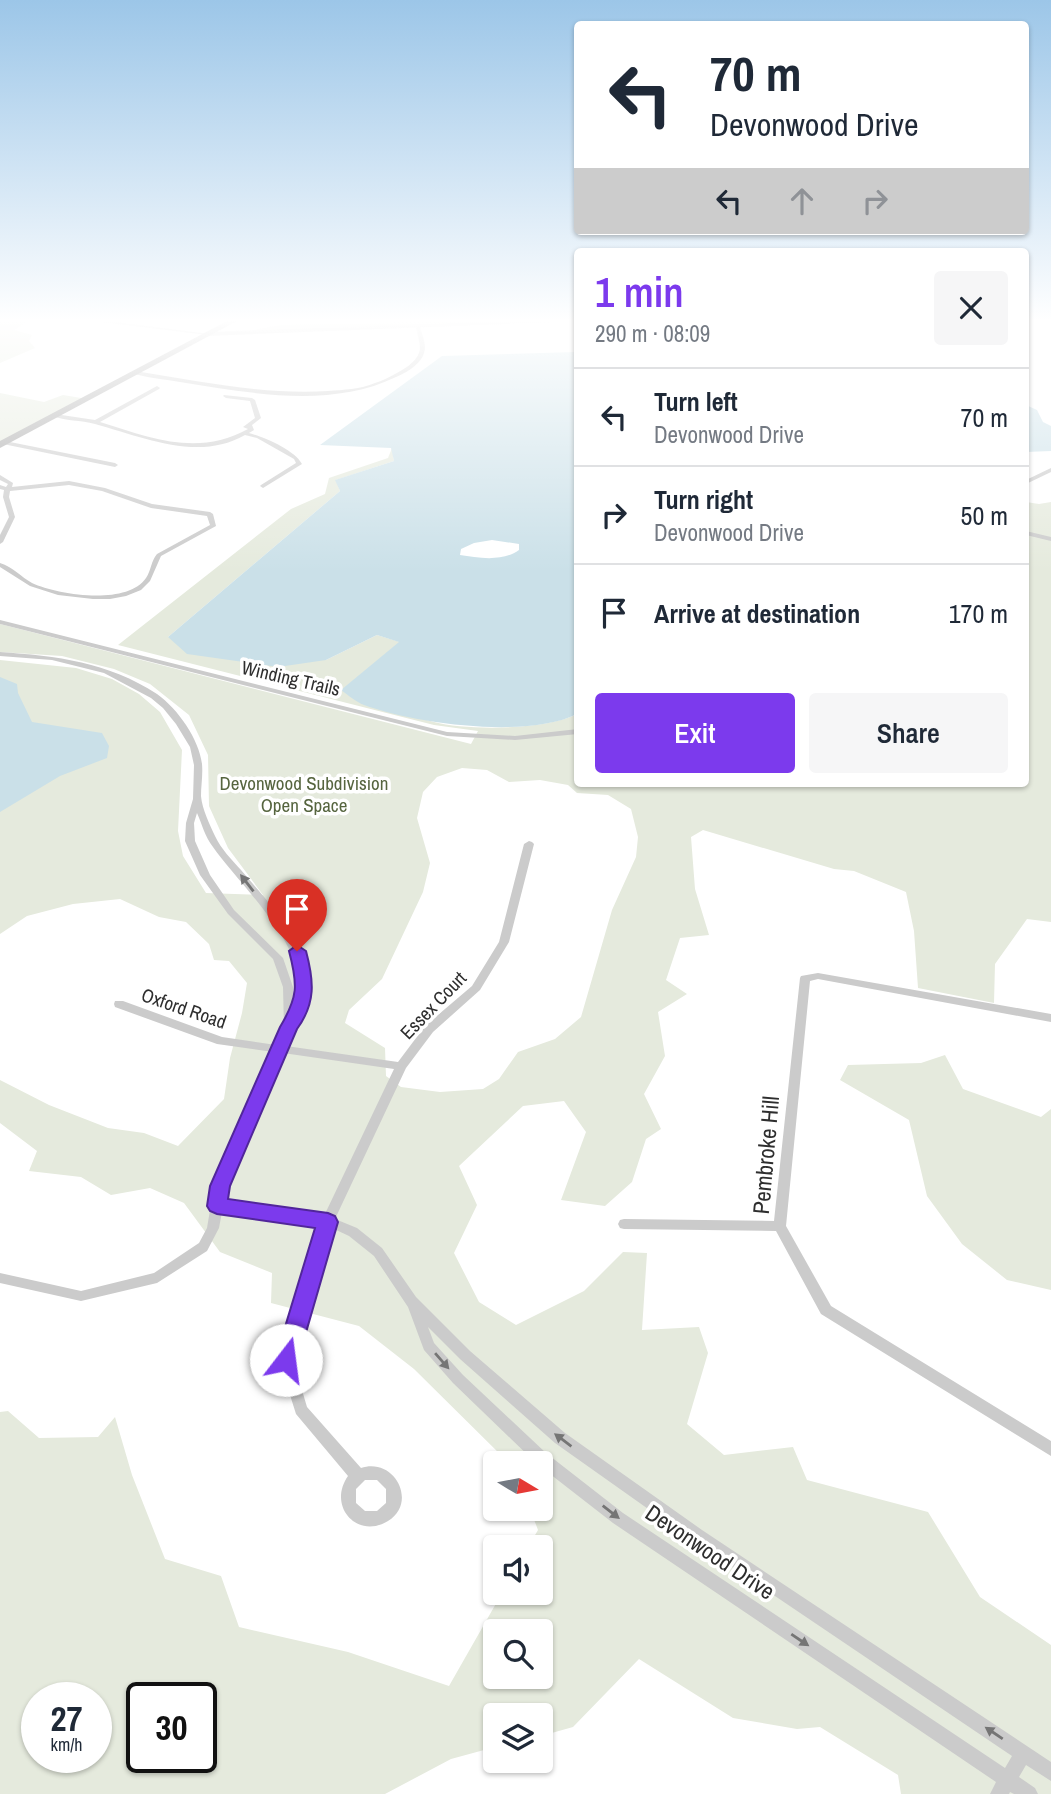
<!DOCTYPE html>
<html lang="en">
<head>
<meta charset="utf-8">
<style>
  body { margin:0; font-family:"Archivo Narrow",sans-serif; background:#f6f6f7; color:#1f2937; height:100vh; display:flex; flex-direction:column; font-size:26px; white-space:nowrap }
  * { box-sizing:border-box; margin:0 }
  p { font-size:23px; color:#747a83 }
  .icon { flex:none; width:38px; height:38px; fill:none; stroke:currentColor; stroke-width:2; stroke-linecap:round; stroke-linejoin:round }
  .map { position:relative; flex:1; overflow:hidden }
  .panel { position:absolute; left:574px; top:248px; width:455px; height:539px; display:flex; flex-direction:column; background:#fff; border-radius:7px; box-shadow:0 2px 5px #0004 }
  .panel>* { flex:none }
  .guide { position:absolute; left:574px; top:21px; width:455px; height:214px; border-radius:7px; box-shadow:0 2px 5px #0004; background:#fff; color:#1f2937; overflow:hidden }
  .needle { width:46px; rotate:100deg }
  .controls { position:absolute; left:483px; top:1451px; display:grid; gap:14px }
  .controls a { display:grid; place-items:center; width:70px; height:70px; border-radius:7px; background:#fff; box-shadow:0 2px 5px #0004; font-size:35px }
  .speed { position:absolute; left:21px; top:1682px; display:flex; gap:14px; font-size:35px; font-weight:700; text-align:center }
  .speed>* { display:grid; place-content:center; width:91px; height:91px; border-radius:50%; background:#fff; box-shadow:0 2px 5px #0004; line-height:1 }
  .speed small { font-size:18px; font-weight:400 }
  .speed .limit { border:4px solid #111; border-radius:10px; background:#fff; color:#111 }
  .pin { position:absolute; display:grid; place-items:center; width:60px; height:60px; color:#fff; margin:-72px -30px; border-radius:50% 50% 50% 0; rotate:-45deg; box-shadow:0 0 7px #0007 }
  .pin .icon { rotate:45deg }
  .me { position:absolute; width:77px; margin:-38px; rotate:15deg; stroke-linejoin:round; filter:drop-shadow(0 0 5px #0008) }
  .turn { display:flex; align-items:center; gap:24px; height:147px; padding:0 21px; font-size:32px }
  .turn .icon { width:91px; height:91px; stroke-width:2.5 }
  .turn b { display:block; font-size:49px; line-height:60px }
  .lanes { display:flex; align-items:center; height:66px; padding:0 21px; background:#0003; justify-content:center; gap:35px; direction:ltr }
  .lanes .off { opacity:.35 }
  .round { display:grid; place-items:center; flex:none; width:74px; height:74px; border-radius:7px; background:#f6f6f7 }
  .head { display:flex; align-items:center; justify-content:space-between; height:119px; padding:0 21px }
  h1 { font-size:42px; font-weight:600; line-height:52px; color:#7c3aed }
  .primary-button { display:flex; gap:14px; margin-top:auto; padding:14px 21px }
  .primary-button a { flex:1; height:80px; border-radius:7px; background:#7c3aed; color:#fff; font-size:28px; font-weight:600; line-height:80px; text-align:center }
  .primary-button a+a { background:#f6f6f7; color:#1f2937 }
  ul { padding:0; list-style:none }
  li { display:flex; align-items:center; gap:21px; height:98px; padding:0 21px; border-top:2px solid #e0e1e3 }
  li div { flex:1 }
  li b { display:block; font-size:26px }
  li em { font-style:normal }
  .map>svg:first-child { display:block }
  .green { fill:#e5eadd; fill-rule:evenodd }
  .water { fill:#cae0e8; fill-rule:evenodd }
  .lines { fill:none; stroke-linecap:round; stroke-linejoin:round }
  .minor { fill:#cbcbcb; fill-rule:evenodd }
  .tertiary { fill:#cbcbcb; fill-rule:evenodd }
  .primary { fill:#a6a6a6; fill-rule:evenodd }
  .oneway { fill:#757575 }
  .route { fill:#7c3aed; stroke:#51269a; stroke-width:2 }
  .labels { text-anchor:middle; stroke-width:7; stroke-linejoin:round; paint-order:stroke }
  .street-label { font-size:19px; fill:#2e2e2e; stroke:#fff }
  .park-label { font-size:19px; fill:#56653f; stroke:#fff }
  .near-street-label { font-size:23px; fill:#2e2e2e; stroke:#fff }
</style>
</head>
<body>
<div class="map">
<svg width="1051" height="1794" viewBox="0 0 1051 1794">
  <rect width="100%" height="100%" fill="#fff"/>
  <path class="green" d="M 0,321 L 29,321 L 14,330 L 32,335 L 29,341 L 35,348 L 0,363 Z
    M 483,321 L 573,321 L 239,333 L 280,325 Z
    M 0,393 L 44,402 L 63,395 L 87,399 L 0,445 Z
    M 392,448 L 394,461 L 336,480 L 340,491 L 168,637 L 326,660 L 377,635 L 400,642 L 342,690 C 372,701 403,714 434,722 C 468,731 546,730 577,714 L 578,784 L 1026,784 L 1026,502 L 1039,504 L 1051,502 L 1051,922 L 1027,919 L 995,964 L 994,1003 L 918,988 L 914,931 L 906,892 L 854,871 L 834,869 L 703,830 L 691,837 L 695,889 L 709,935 L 680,938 L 666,980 L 687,994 L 658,1012 L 665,1056 L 644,1094 L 661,1129 L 646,1139 L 632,1182 L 605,1206 L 561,1200 L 586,1132 L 564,1101 L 523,1106 L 459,1166 L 477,1205 L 454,1253 L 479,1302 L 516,1325 L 584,1291 L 623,1252 L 647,1253 L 642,1330 L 699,1327 L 708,1353 L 687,1424 L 724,1455 L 793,1447 L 807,1480 L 928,1512 L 980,1597 L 1051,1645 L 1051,1794 L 901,1794 L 898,1775 L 820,1727 L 797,1729 L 733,1718 L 639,1659 L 573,1727 L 541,1736 L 541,1715 L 495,1715 L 495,1747 L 451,1759 L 385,1794 L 0,1794 L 0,1412 L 8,1411 L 39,1438 L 98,1437 L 115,1417 L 132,1475 L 165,1559 L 221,1576 L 239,1627 L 348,1652 L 449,1686 L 502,1593 L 541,1592 L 541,1547 L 528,1547 L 538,1530 L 530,1509 L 541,1508 L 541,1463 L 509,1463 L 414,1369 L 359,1326 L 271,1303 L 272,1273 L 220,1252 L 184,1203 L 150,1188 L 111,1195 L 81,1177 L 29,1171 L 37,1151 L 0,1123 L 0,1080 L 49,1105 L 108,1128 L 144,1133 L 178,1146 L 224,1099 L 230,1058 L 242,1013 L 247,983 L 229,961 L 214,960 L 209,944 L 186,922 L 159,917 L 120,899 L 73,904 L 27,916 L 0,934 L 0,660 L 76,668 L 112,679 L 139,694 L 160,712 L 182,750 L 178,831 L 183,856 L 206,893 L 263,895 L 228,848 L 209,806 L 208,755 L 189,715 L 150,684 L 114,669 L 62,656 L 0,652 L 0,624 L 471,744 L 478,731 L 434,725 L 118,645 L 291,509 L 325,494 L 329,478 L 388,458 ZM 462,768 L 487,770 L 509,782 L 540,780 L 568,785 L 577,793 L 608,795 L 631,809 L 638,837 L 636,857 L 612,910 L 581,1017 L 555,1039 L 518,1052 L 499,1079 L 483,1089 L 440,1092 L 401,1087 L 386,1076 L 385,1048 L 345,1023 L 349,1010 L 382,979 L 423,892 L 430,863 L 417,818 L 423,792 L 437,777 ZM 495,1631 L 541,1631 L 541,1676 L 495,1676 ZM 37,1698 L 96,1698 L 96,1757 L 37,1757 ZM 142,1698 L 201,1698 L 201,1757 L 142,1757 Z
    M 945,1055 L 963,1089 L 1041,1117 L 1051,1109 L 1051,1290 L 1007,1280 L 962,1244 L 927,1196 L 909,1120 L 840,1080 L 848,1065 L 921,1063 Z"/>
  <path class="water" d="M 577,352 L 577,714 C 527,739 417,724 364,705 C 356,702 348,695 341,690 L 399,642 L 377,635 L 326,660 L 278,667 L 187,654 L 168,637 L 340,491 L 335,480 L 394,461 L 391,448 L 320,445 L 442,356 ZM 492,540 L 519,544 L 519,550 C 503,562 478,558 460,555 L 461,549 L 474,543 Z
    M 1026,405 L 1037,410 L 1043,422 L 1051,426 L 1051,451 L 1026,452 Z
    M 0,677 L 17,684 L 18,693 L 32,722 L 102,733 L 109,746 L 107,758 L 60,776 L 0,812 Z"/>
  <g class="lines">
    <path class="minor" d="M 93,321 L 108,321 L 209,334 L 207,335 Z
      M 418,326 L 420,327 C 422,335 427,345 424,353 C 421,364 406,373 396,377 C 330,409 250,393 180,382 C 164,379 146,378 132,373 L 135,371 C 199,381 263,395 328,391 C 343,390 361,389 375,383 C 382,381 389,377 395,374 C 403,370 416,362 419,353 C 422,346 417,335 416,327 Z
      M 157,386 L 160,388 L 159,389 L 100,422 C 151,438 198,457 248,429 L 243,427 L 255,418 L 250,401 L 226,398 L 223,396 L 224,395 L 252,398 L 255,400 L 261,418 L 252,425 L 254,430 L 249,433 C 264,437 295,450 302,464 L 263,488 L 260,486 L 261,485 L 296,463 L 294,459 L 257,438 L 245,435 C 198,462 143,437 95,424 C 81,420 65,421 52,416 L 55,414 L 95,420 Z
      M 5,441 L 115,463 L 118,465 L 115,467 L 3,444 L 2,443 Z
      M 1051,468 L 1051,472 L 1026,484 L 1026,480 Z
      M 0,475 L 13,483 L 12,487 L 69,481 L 105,488 L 152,504 L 210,512 L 213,514 L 216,526 L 161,556 L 150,581 L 141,590 L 126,596 L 110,599 L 93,599 L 58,595 L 30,586 L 0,567 L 0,563 C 13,567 21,577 32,583 C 58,595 127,606 146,578 C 151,571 151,561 157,554 L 210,525 L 207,516 L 151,508 L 102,491 L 69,485 L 10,491 L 9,497 L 15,517 L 3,542 L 0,544 L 0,535 L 9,517 L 3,497 L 4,490 L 0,489 L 0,485 L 6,487 L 8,484 L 0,480 Z
      M 1026,531 L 1051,537 L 1051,541 L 1026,535 Z
      M 0,620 L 447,732 L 515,736 L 578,729 L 578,734 L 515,740 L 447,736 L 0,624 Z
      M 0,652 C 57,656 108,662 157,694 C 178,709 199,739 202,764 C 203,775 201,786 201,796 C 202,809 210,825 215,836 C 221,849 232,860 241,870 C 266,900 303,937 309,977 C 312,1002 296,1024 286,1046 L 398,1062 L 425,1026 L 472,986 L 499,942 L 524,844 L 529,841 L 532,842 L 534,844 L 509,942 L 480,990 L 433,1032 L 406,1068 L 335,1219 L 357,1228 L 382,1248 L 416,1297 L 470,1351 L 565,1433 L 702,1530 L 1051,1762 L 1051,1781 L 1026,1765 L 1019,1777 L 1035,1788 L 1038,1794 L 1014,1794 L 1010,1792 L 1009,1794 L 990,1794 L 996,1782 L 613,1523 L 541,1467 L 541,1463 L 536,1463 L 453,1383 L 424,1350 L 408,1307 L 374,1256 L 349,1236 L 332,1228 L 293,1360 L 307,1407 L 361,1468 C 395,1457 418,1503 388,1521 C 357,1540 327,1506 348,1476 L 296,1414 L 279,1360 L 321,1225 L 222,1212 L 219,1228 L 207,1251 L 157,1283 L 81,1301 L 0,1283 L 0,1273 L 81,1291 L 154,1273 L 199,1243 L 207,1228 L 214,1186 L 273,1052 L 217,1044 L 115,1007 L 114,1004 L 115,1001 L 123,1001 L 222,1037 L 276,1045 L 284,1027 L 283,987 L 273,959 L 228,914 L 200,875 L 185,841 L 186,823 L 193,799 L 194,765 L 190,747 L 176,724 L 163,708 L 151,698 L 104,673 L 52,660 L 0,656 ZM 197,813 C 202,824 205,837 213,847 C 239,885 320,957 294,1007 L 293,987 L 283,958 L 234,910 L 210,875 L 195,841 L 194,823 ZM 283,1053 L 394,1069 L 324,1216 L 224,1202 L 226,1186 ZM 428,1327 L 460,1359 L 555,1443 L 692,1540 L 1012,1756 L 1005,1768 L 623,1513 L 546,1453 L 463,1375 L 434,1343 ZM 365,1480 L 377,1480 L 386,1489 L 386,1503 L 377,1511 L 365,1511 L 356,1503 L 356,1489 Z
      M 818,973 L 1051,1014 L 1051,1022 L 818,979 L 810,981 L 786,1226 L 831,1306 L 1051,1441 L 1051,1456 L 821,1314 L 776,1231 L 624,1229 L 620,1228 L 618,1224 L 620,1220 L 624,1219 L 774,1221 L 800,978 L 801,976 Z"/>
    <path class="tertiary" d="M 520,321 L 576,321 L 207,336 L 204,334 L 207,332 Z"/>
    <path class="primary" d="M 227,321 L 237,321 L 0,448 L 0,441 Z"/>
  </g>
  <defs><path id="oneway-solid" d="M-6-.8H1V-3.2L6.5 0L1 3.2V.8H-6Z" transform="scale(1.75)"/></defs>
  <g class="oneway">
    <use href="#oneway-solid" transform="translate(247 883) rotate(-128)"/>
    <use href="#oneway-solid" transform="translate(442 1361) rotate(49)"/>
    <use href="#oneway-solid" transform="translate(563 1440) rotate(-143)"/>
    <use href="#oneway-solid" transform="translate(611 1512) rotate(38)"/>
    <use href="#oneway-solid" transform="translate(800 1640) rotate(34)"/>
    <use href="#oneway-solid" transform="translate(994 1733) rotate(-146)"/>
  </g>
  <linearGradient id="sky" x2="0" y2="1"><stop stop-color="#9cc6e8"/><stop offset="0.56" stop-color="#fff"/><stop offset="1" stop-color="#fff" stop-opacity="0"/></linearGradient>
  <rect width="1051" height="572" fill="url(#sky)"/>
  <path class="route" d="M 297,945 L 306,951 C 314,981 316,1003 297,1029 L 230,1186 L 228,1199 L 328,1213 L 335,1216 L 338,1222 L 298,1360 L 294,1367 L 286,1370 L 278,1367 L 275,1360 L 315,1228 L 217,1214 L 210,1211 L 207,1206 L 210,1186 L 280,1027 C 298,997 298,985 289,951 Z"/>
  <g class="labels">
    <g class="street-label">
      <text transform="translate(291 678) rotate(13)" y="7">Winding Trails</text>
      <text transform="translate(433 1005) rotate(-46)" y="7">Essex Court</text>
      <text transform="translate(184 1008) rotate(19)" y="7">Oxford Road</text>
    </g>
    <g class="park-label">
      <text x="304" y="790">Devonwood Subdivision<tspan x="304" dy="22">Open Space</tspan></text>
    </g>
    <g class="near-street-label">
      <text transform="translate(766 1155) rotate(-85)" y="8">Pembroke Hill</text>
      <text transform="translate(710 1552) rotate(34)" y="8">Devonwood Drive</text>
    </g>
  </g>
</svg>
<div class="controls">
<a><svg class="needle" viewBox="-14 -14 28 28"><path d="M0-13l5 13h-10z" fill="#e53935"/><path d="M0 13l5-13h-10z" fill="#747a83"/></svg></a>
<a><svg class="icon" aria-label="sound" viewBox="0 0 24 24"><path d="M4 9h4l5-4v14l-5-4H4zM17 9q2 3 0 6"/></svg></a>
<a><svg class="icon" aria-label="search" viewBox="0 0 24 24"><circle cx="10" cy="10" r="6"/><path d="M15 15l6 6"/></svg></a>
<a><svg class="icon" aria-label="layers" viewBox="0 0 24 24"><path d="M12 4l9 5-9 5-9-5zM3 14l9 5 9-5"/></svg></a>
</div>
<div class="speed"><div>27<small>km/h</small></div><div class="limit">30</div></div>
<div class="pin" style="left:297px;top:951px;background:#d93025"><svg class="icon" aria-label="arrive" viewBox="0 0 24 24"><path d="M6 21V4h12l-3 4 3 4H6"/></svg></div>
<svg class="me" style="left:286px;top:1360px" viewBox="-20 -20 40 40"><circle r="19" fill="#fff"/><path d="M0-13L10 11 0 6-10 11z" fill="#7c3aed"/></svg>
<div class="guide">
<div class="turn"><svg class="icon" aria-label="left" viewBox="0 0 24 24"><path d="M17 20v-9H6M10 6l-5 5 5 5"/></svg><div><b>70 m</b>Devonwood Drive</div></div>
<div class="lanes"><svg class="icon" aria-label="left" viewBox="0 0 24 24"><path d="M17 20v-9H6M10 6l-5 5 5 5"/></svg><svg class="icon off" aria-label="ahead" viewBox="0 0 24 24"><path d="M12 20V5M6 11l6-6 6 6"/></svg><svg class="icon off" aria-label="right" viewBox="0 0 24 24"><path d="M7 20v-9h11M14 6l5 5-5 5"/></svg></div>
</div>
<section class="panel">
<div class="head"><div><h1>1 min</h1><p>290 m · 08:09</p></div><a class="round"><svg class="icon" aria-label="close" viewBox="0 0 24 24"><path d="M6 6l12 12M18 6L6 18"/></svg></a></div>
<ul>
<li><svg class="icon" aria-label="left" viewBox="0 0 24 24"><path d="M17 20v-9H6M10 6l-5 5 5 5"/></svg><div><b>Turn left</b><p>Devonwood Drive</p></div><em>70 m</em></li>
<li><svg class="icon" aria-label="right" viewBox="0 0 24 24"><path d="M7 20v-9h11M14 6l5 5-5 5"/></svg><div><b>Turn right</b><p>Devonwood Drive</p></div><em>50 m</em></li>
<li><svg class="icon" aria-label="arrive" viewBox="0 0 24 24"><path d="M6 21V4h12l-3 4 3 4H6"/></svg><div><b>Arrive at destination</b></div><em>170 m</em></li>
</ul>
<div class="primary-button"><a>Exit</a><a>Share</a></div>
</section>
</div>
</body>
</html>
